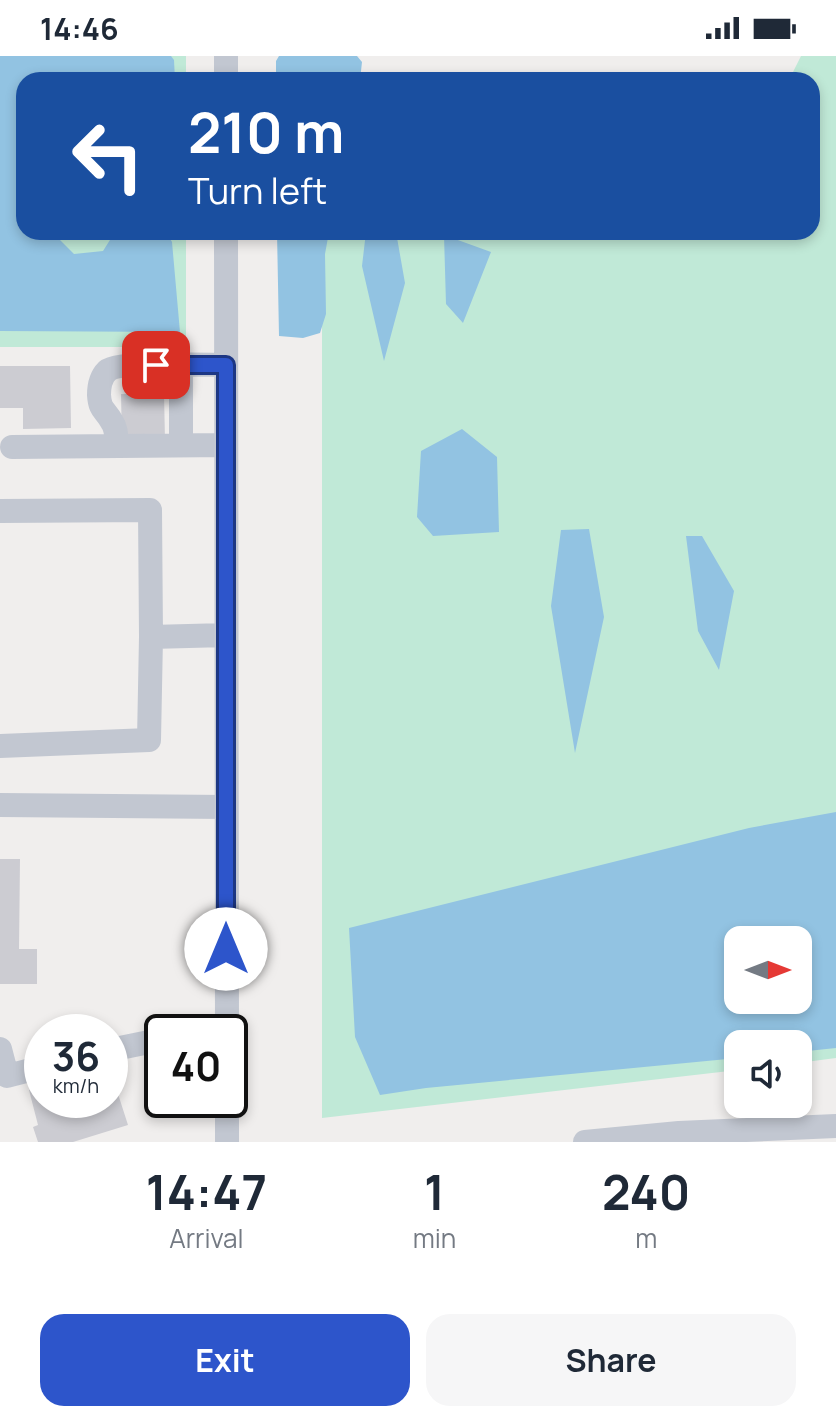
<!DOCTYPE html>
<html lang="en">
<head>
<meta charset="utf-8">
<style>
  body { margin:0; font-family:Manrope,sans-serif; background:#f6f6f7; color:#1f2937; height:100vh; display:flex; flex-direction:column; font-size:30px; white-space:nowrap }
  * { box-sizing:border-box; margin:0 }
  p { font-size:26px; color:#747a83 }
  .icon { flex:none; width:44px; height:44px; fill:none; stroke:currentColor; stroke-width:2; stroke-linecap:round; stroke-linejoin:round }
  .map { position:relative; height:1086px; overflow:hidden }
  .drawer { display:flex; flex-direction:column; background:#fff; flex:1 }
  .drawer>* { flex:none }
  .hud { position:absolute; left:16px; top:16px; width:804px; height:168px; border-radius:24px; box-shadow:0 4px 12px #0003; background:#1a4fa0; color:#fff; overflow:hidden }
  .needle { width:52px; rotate:90deg }
  .buttons { position:absolute; left:724px; top:870px; display:grid; gap:16px }
  .buttons a { display:grid; place-items:center; width:88px; height:88px; border-radius:16px; background:#fff; box-shadow:0 4px 12px #0003; font-size:40px }
  .speed { position:absolute; left:24px; top:958px; display:flex; gap:16px; font-size:40px; font-weight:700; text-align:center }
  .speed>* { display:grid; place-content:center; width:104px; height:104px; border-radius:50%; background:#fff; box-shadow:0 4px 12px #0003; line-height:1 }
  .speed small { font-size:20px; font-weight:400 }
  .speed .limit { border:4px solid #111; border-radius:12px; background:#fff; color:#111 }
  .pin { position:absolute; display:grid; place-items:center; width:68px; height:68px; color:#fff; margin:-34px; border-radius:16px; box-shadow:0 4px 12px #0006 }
  .me { position:absolute; width:88px; margin:-44px; rotate:0deg; stroke-linejoin:round; filter:drop-shadow(0 0 6px #0008) }
  .turn { display:flex; align-items:center; gap:28px; height:168px; padding:0 40px; font-size:36px }
  .turn .icon { width:104px; height:104px; stroke-width:2.5 }
  .turn b { display:block; font-size:56px; line-height:68px }
  .eta { display:flex; justify-content:space-evenly; align-items:center; height:136px; text-align:center }
  .eta b { font-size:48px; font-weight:700; line-height:56px }
  .primary-button { display:flex; gap:16px; margin-top:auto; padding:16px 40px }
  .primary-button a { flex:1; height:92px; border-radius:24px; background:#2d55cb; color:#fff; font-size:32px; font-weight:700; line-height:92px; text-align:center }
  .primary-button a+a { background:#f6f6f7; color:#1f2937 }
  .status { display:flex; justify-content:space-between; align-items:center; height:56px; padding:0 40px; background:#fff; direction:ltr }
  .status svg { height:22px; fill:currentColor }
  .map>svg:first-child { display:block }
  .green { fill:#c0e9d7; fill-rule:evenodd }
  .water { fill:#92c3e2; fill-rule:evenodd }
  .building { fill:#ccccd2 }
  .lines { fill:none; stroke-linecap:round; stroke-linejoin:round }
  .minor { stroke:#c2c7d1; stroke-width:24 }
  .route-casing { stroke:#1d3784; stroke-width:20 }
  .route { stroke:#2d55cb; stroke-width:14 }
</style>
</head>
<body>
<div class="status"><b>14:46</b><svg viewBox="0 0 49 12"><path d="M0 12V9h3v3zM5 12V6h3v6zM10 12V3h3v9zM15 12V0h3v12zM26 1h20v11H26zM47 4h2v5h-2z"/></svg></div>
<div class="map">
<svg width="836" height="1086" viewBox="0 0 836 1086">
  <rect width="100%" height="100%" fill="#f0eeed"/>
  <path class="green" d="M 0,0 L 186,0 L 186,24 L 24,24 L 24,176 L 186,176 L 186,291 L 0,291 Z
    M 801,0 L 836,0 L 836,1002 L 798,1007 L 798,988 L 738,988 L 738,1014 L 322,1062 L 322,176 L 812,176 L 812,24 L 789,24 ZM 738,884 L 798,884 L 798,944 L 738,944 Z"/>
  <path class="water" d="M 0,0 L 171,0 L 174,4 L 175,24 L 24,24 L 24,176 L 60,176 L 58,182 L 74,198 L 103,195 L 115,176 L 166,176 L 172,186 L 180,276 L 0,275 Z
    M 279,0 L 357,0 L 362,6 L 360,24 L 276,24 L 276,5 Z
    M 277,176 L 329,176 L 325,198 L 326,258 L 320,277 L 303,282 L 279,280 Z
    M 366,176 L 396,176 L 405,227 L 384,305 L 362,210 Z
    M 444,179 L 491,196 L 463,267 L 446,248 Z
    M 462,373 L 497,401 L 499,476 L 433,480 L 417,461 L 421,395 Z
    M 589,473 L 604,561 L 575,697 L 551,550 L 561,474 Z
    M 686,480 L 702,480 L 734,535 L 719,614 L 698,575 Z
    M 836,756 L 836,992 L 798,996 L 798,988 L 738,988 L 738,1002 L 426,1032 L 380,1039 L 355,981 L 349,872 L 749,772 ZM 738,884 L 798,884 L 798,944 L 738,944 Z"/>
  <path class="building" d="M 0,310 L 70,310 L 71,372 L 23,373 L 23,352 L 0,352 Z
    M 164,337 L 165,385 L 122,386 L 121,338 Z
    M 0,803 L 20,803 L 19,893 L 37,893 L 37,928 L 0,928 Z
    M 110,1013 L 128,1069 L 73,1086 L 38,1086 L 33,1071 L 38,1069 L 29,1034 L 42,1030 L 42,1044 L 110,1044 Z"/>
  <g class="lines">
    <path class="minor" d="M 226,0 L 226,24
      M 226,176 L 227,976
      M 181,309 L 181,389
      M 117,390 C 116,382 117,373 112,366 C 105,353 100,355 99,339 C 99,331 101,321 107,315 C 118,305 207,309 226,309
      M 12,391 L 226,389
      M 0,455 L 150,454 L 151,581 L 149,684 L 0,690
      M 151,581 L 226,579
      M 0,749 L 226,751
      M 0,993 L 7,1020 L 42,1011
      M 110,994 L 159,984
      M 227,1044 L 227,1086
      M 585,1086 L 679,1077 L 836,1070"/>
  </g>
  <g class="lines">
    <g class="route-casing">
      <path id="route" d="M 156,309 L 226,309 L 226,893"/>
    </g>
    <use href="#route" class="route"/>
  </g>
</svg>
<div class="buttons">
<a><svg class="needle" viewBox="-14 -14 28 28"><path d="M0-13l5 13h-10z" fill="#e53935"/><path d="M0 13l5-13h-10z" fill="#747a83"/></svg></a>
<a><svg class="icon" aria-label="sound" viewBox="0 0 24 24"><path d="M4 9h4l5-4v14l-5-4H4zM17 9q2 3 0 6"/></svg></a>
</div>
<div class="speed"><div>36<small>km/h</small></div><div class="limit">40</div></div>
<div class="pin" style="left:156px;top:309px;background:#d93025"><svg class="icon" aria-label="arrive" viewBox="0 0 24 24"><path d="M6 21V4h12l-3 4 3 4H6"/></svg></div>
<svg class="me" style="left:226px;top:893px" viewBox="-20 -20 40 40"><circle r="19" fill="#fff"/><path d="M0-13L10 11 0 6-10 11z" fill="#2d55cb"/></svg>
<div class="hud">
<div class="turn"><svg class="icon" aria-label="left" viewBox="0 0 24 24"><path d="M17 20v-9H6M10 6l-5 5 5 5"/></svg><div><b>210 m</b>Turn left</div></div>
</div>
</div>
<section class="drawer">
<div class="eta">
<div><b>14:47</b><p>Arrival</p></div>
<div><b>1</b><p>min</p></div>
<div><b>240</b><p>m</p></div>
</div>
<div class="primary-button"><a>Exit</a><a>Share</a></div>
</section>
</body>
</html>
